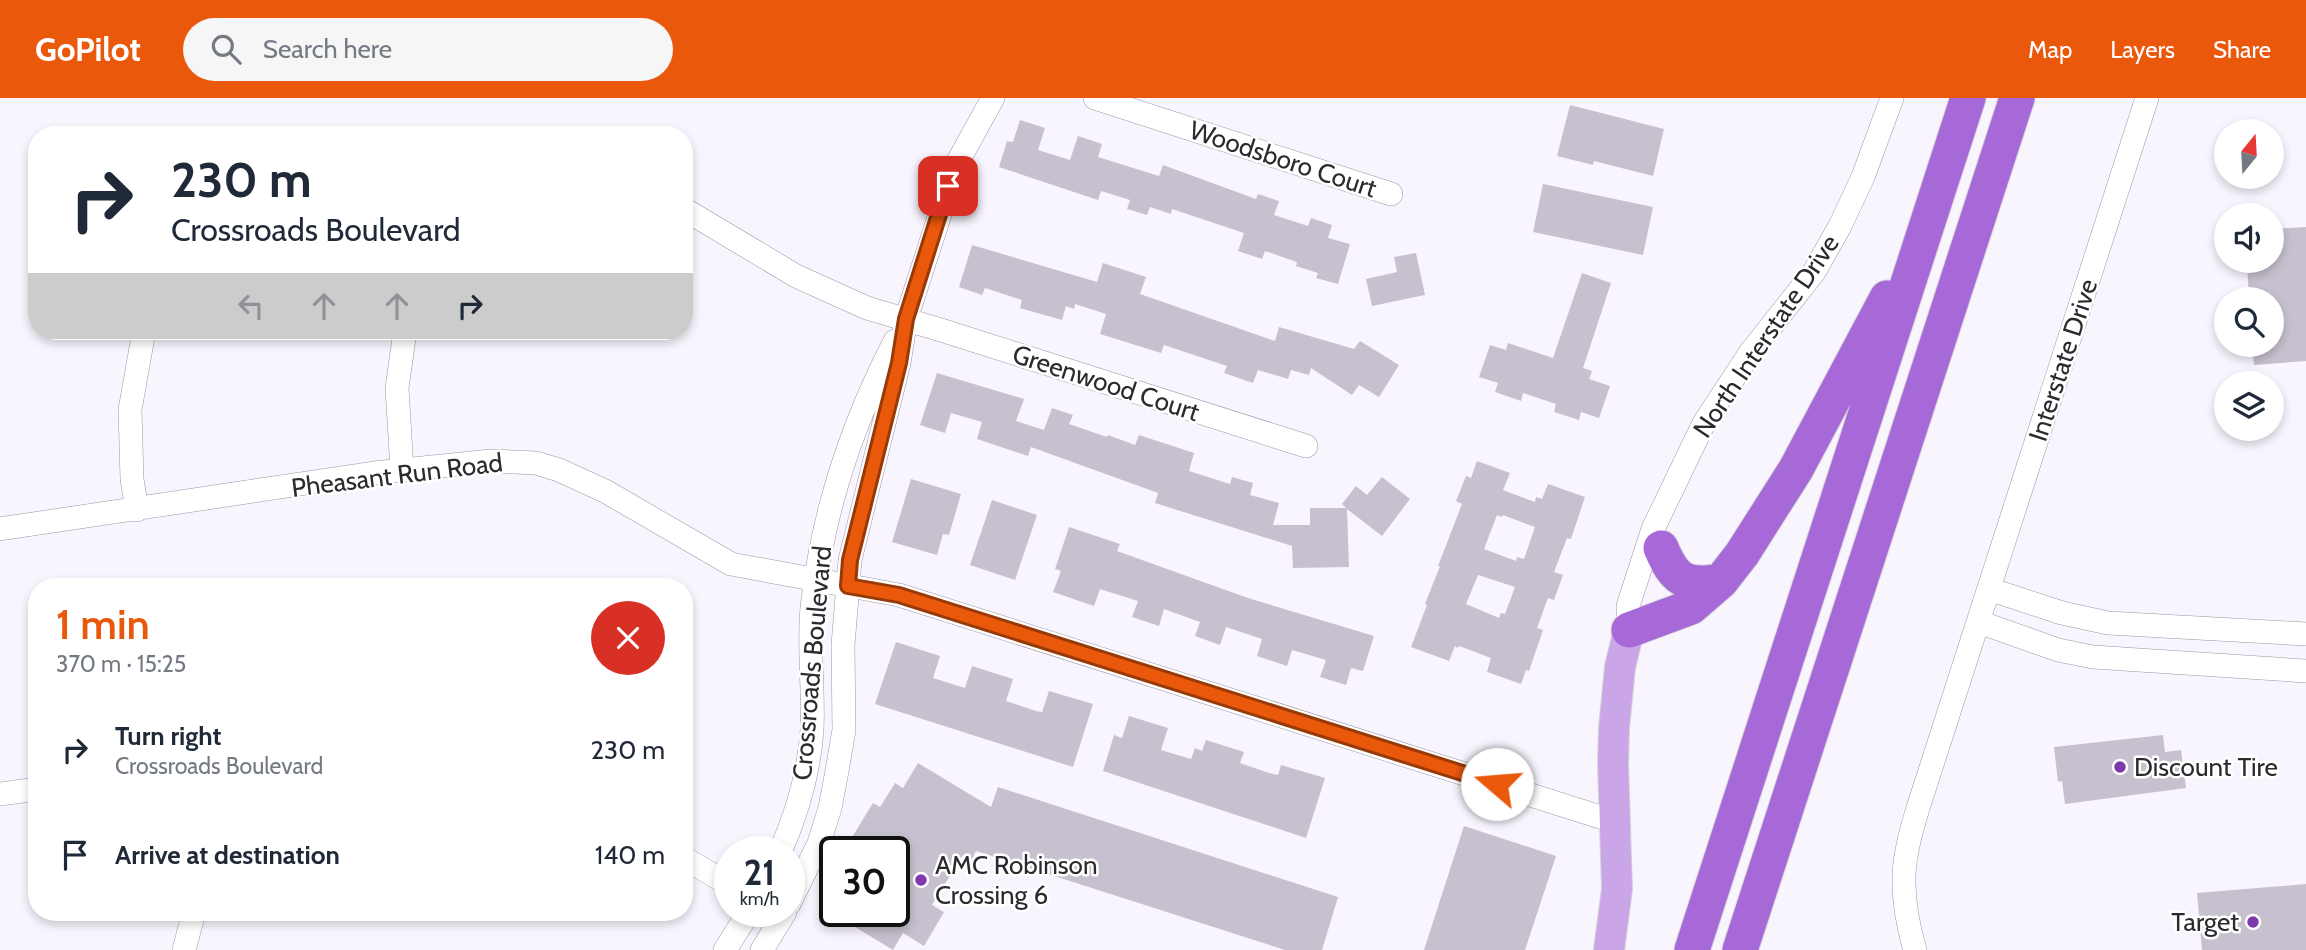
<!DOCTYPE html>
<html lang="en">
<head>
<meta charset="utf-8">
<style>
  body { margin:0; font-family:Cabin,sans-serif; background:#f6f6f7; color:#1f2937; height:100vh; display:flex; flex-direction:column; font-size:26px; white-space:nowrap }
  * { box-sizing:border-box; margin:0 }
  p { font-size:23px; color:#747a83 }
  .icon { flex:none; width:38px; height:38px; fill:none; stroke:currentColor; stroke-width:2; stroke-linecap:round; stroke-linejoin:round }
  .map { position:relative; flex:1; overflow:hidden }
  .details { position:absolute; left:28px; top:480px; width:665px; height:343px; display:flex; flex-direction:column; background:#fff; border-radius:28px; box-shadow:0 4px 10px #0003 }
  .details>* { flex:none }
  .guide { position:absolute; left:28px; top:28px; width:665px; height:214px; border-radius:28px; box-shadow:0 4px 10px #0003; background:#fff; color:#1f2937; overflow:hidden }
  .needle { width:46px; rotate:18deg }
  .tools { position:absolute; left:2214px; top:21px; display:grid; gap:14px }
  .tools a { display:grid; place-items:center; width:70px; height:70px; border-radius:50%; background:#fff; box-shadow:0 4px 10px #0003; font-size:35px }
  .speed { position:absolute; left:714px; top:738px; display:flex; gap:14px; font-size:35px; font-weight:700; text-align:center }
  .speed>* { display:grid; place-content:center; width:91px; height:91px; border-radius:50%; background:#fff; box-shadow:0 4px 10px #0003; line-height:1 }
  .speed small { font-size:18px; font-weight:400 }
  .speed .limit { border:4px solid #111; border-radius:10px; background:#fff; color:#111 }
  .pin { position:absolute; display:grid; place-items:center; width:60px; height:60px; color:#fff; margin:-30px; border-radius:14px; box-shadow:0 4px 10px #0006 }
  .me { position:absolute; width:77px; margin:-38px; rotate:288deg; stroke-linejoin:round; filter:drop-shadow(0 0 5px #0008) }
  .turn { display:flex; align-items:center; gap:24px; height:147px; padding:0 28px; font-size:32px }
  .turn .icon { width:91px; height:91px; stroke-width:2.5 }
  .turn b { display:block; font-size:49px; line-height:60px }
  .lanes { display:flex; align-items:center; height:66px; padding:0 28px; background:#0003; justify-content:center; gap:35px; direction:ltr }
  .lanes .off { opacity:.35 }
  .round { display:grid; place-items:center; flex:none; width:74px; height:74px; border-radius:37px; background:#f6f6f7 }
  .headline { display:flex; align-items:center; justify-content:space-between; height:119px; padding:0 28px }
  h1 { font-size:42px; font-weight:600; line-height:52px; color:#ea580c }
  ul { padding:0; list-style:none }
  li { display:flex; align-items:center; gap:21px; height:105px; padding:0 28px }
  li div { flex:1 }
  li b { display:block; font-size:26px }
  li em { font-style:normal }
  header { display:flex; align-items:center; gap:42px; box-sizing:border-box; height:98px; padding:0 35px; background:#ea580c; color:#fff }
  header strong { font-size:33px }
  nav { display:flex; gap:38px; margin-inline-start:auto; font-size:24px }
  .search { width:490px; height:63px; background:#f6f6f7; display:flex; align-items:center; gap:18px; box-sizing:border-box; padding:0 24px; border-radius:38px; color:#747a83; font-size:26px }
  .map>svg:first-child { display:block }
  .building { fill:#c7c0ce; fill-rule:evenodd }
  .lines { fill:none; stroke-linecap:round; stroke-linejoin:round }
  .minor-casing { stroke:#9d96a3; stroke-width:24 }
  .major-casing { stroke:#d5d4d5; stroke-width:32 }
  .highway-casing { stroke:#d5d4d5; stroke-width:37 }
  .minor { stroke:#fff; stroke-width:23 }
  .major { stroke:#caa5e8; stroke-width:30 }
  .highway { stroke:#a769d8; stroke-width:35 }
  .route-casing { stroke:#983908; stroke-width:18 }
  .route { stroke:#ea580c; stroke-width:12 }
  .poi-dot { fill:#7e3aad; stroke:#fff; stroke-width:2.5 }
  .labels { text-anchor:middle; stroke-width:5; stroke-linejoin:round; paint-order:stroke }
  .street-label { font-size:26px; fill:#2c2a2f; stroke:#fff }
  .poi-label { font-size:26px; fill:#2c2a2f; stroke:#fff; text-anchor:start }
</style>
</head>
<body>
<header>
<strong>GoPilot</strong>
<div class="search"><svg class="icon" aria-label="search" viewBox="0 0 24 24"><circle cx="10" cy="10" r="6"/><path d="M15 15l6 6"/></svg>Search here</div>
<nav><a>Map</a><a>Layers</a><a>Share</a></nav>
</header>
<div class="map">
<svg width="2306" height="852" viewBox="0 0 2306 852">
  <rect width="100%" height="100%" fill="#f9f5fe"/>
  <path class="building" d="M 1570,7 L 1664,31 L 1653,78 L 1594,63 L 1593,67 L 1557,58 Z
    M 1020,22 L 1045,30 L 1038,52 L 1070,62 L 1078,38 L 1102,46 L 1098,59 L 1159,78 L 1163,67 L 1256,101 L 1258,96 L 1279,103 L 1274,117 L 1308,128 L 1311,120 L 1332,127 L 1328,140 L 1350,146 L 1338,186 L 1316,180 L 1318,175 L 1296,168 L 1297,164 L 1265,153 L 1262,161 L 1238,153 L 1244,135 L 1172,111 L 1171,116 L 1150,109 L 1147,117 L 1127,111 L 1130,102 L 1101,93 L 1098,102 L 999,69 L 1007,43 L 1013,44 Z
    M 1543,86 L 1653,109 L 1643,157 L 1533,134 Z
    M 2306,129 L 2306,263 L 2254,267 L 2252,247 L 2272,247 L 2272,201 L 2249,201 L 2247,163 L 2272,163 L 2272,131 Z
    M 972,147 L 1097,184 L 1103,165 L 1146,179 L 1140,196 L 1275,243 L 1279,229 L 1354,251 L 1360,243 L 1399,267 L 1379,299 L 1359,287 L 1352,297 L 1311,270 L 1309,277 L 1291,272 L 1288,281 L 1258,272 L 1253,285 L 1224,275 L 1227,268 L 1164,247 L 1161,255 L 1100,236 L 1106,216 L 1075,206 L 1074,211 L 1066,208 L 1062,222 L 1020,210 L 1022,202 L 985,190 L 982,197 L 959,189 Z
    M 1416,155 L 1425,197 L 1372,208 L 1366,181 L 1397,174 L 1394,159 Z
    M 1582,175 L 1611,185 L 1583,270 L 1592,273 L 1589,281 L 1610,288 L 1599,320 L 1581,314 L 1579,322 L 1554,314 L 1556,306 L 1523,295 L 1521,303 L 1495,294 L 1498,285 L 1479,279 L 1490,247 L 1506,252 L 1508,245 L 1553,260 Z
    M 937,275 L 1024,301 L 1016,323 L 1044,332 L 1052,310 L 1073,317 L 1069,326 L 1107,339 L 1108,337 L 1135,347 L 1139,337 L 1194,355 L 1189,373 L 1230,386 L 1232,379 L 1253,385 L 1250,397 L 1279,405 L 1273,427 L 1310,427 L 1310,410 L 1346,410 L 1342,406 L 1356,388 L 1367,397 L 1382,379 L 1410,401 L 1382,438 L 1347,411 L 1349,469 L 1293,470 L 1292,448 L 1155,405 L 1158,395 L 1031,349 L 1028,358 L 977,341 L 982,324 L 951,315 L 945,335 L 920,327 Z
    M 1477,363 L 1510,375 L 1503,392 L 1535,404 L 1536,399 L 1542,401 L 1548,386 L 1585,399 L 1571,441 L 1567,440 L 1554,474 L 1563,477 L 1554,502 L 1548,500 L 1537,530 L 1543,532 L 1529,573 L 1526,572 L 1521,586 L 1487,574 L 1491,560 L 1459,548 L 1458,550 L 1455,548 L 1449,563 L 1411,549 L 1427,507 L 1425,506 L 1440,468 L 1438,468 L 1462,406 L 1456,403 L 1466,378 L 1471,380 ZM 1497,417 L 1502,419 L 1503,417 L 1535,429 L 1524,461 L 1517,459 L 1516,463 L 1484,451 ZM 1478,477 L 1515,489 L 1505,516 L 1501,515 L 1499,520 L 1466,506 Z
    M 911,381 L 961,396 L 949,437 L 943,436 L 937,457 L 892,444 Z
    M 992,402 L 1037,417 L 1015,482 L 970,467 Z
    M 1069,429 L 1120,446 L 1117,453 L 1248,500 L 1374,538 L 1363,573 L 1351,570 L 1346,587 L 1320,579 L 1326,562 L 1292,552 L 1287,568 L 1257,558 L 1262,541 L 1226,529 L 1220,547 L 1195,538 L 1200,524 L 1164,511 L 1159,528 L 1132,519 L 1138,503 L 1100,491 L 1094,508 L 1053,494 L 1061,473 L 1055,471 Z
    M 896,544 L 940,558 L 933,580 L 965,590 L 972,568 L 1013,581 L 1006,603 L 1036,613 L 1042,614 L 1049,593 L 1093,606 L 1073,669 L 875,606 Z
    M 1129,618 L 1168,630 L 1161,652 L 1191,661 L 1195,650 L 1202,653 L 1206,642 L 1244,654 L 1240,665 L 1269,675 L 1278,677 L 1281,667 L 1325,680 L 1306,740 L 1103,673 L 1114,637 L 1122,640 Z
    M 2163,637 L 2165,654 L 2181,652 L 2186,690 L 2065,706 L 2062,683 L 2058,684 L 2054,649 Z
    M 918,665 L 991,709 L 998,689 L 1338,799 L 1322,852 L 1285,852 L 976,753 L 972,762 L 963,757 L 932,807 L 944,814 L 924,848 L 903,835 L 893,852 L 830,814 L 894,814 L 894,754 L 843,754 L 873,705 L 880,709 L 895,685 L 903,690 Z
    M 1464,728 L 1556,758 L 1525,852 L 1424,852 Z
    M 2306,786 L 2306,852 L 2202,852 L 2197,795 Z"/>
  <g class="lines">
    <g class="minor-casing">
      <path id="minor" d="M 1095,0 L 1391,96
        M 684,111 L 796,178 L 867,210 L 941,232 L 1306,348
        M 402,372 L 397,290 L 405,233
        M 137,412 L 132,381 L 130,312 L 144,233
        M 0,431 L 374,375 L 491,363 L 536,365 L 559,372 L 605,393 L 731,466 L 899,497 L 1616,724
        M 1989,491 L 2062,515 L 2108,525 L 2306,536
        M 1979,524 L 2058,552 L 2093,559 L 2306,573
        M 1629,532 L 1628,508 L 1653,431 L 1704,325 L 1750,255 L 1814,174 L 1840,128 L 1863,79 L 1892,0
        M 0,696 L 37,691
        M 780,754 C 797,716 809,673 812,632 C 814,591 808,550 812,510 C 822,416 852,326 895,243
        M 684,760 L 730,787
        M 789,806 L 819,745 L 830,710 L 837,673 L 844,632 L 843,547 L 850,462 L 899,265 L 906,221 L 956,67 L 993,0
        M 184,852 L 194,814
        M 725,852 L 749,814
        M 762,852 L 785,814
        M 1915,852 C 1906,821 1900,785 1907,753 C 1909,739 1914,724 1918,710 L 2147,0"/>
    </g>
    <g class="major-casing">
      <path id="major" d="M 1609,852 L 1617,791 L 1613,665 L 1614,630 L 1620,569 L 1629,532"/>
    </g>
    <g class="highway-casing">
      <path id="highway" d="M 1661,450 C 1675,483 1686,489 1721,483
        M 1629,532 L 1691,509 L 1721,483 L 1742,456 L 1796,371 L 1887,200
        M 1692,852 L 1968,0
        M 1740,852 L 2017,0"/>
    </g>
    <use href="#minor" class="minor"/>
    <use href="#major" class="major"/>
    <use href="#highway" class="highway"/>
  </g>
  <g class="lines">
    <g class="route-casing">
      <path id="route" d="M 948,88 L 906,221 L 899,265 L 850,462 L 848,488 L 899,497 L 1497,686"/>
    </g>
    <use href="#route" class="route"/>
  </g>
  <g class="poi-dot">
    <circle cx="2120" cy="669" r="7"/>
    <circle cx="921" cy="782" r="7"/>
    <circle cx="2253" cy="824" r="7"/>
  </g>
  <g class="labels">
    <g class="street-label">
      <text transform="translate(1283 61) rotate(18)" y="9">Woodsboro Court</text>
      <text transform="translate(1766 238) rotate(-56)" y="9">North Interstate Drive</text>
      <text transform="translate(2063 262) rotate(-72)" y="9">Interstate Drive</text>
      <text transform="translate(1106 285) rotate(18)" y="9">Greenwood Court</text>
      <text transform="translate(397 377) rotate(-7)" y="9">Pheasant Run Road</text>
      <text transform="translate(812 565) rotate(-85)" y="9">Crossroads Boulevard</text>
    </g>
    <g class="poi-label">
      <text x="2134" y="678">Discount Tire</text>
      <text x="935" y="776">AMC Robinson<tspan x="935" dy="30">Crossing 6</tspan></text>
      <text x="2239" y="833" text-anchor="end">Target</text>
    </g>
  </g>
</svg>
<div class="tools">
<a><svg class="needle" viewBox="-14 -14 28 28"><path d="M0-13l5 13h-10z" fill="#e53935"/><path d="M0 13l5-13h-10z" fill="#747a83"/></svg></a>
<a><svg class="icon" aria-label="sound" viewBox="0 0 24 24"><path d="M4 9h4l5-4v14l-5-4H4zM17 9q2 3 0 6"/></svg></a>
<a><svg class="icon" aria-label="search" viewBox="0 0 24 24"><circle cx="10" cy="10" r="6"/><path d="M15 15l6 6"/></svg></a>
<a><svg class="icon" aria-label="layers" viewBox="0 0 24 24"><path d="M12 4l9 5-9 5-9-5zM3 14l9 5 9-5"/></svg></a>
</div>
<div class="speed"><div>21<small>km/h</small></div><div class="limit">30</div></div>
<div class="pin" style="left:948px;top:88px;background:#d93025"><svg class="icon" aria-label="arrive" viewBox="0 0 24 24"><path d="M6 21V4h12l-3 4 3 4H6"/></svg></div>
<svg class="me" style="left:1497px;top:686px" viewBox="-20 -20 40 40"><circle r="19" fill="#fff"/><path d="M0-13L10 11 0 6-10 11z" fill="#ea580c"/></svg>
<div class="guide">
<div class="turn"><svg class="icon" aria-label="right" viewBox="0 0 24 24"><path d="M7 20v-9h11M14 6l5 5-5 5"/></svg><div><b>230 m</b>Crossroads Boulevard</div></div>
<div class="lanes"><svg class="icon off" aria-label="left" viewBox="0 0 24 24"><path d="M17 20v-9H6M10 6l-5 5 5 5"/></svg><svg class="icon off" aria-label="ahead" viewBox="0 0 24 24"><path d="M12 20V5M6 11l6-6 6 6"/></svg><svg class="icon off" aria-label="ahead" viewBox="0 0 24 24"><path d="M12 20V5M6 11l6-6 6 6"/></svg><svg class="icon" aria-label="right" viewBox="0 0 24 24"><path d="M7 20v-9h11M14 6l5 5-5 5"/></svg></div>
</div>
<section class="details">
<div class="headline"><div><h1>1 min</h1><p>370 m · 15:25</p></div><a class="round" style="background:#d93025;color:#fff"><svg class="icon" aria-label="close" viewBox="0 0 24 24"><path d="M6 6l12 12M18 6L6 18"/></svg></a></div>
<ul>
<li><svg class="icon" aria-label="right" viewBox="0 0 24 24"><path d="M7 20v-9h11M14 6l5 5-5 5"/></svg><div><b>Turn right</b><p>Crossroads Boulevard</p></div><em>230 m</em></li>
<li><svg class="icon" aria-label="arrive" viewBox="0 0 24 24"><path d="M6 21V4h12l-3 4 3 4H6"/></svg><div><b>Arrive at destination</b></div><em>140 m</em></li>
</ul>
</section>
</div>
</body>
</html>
